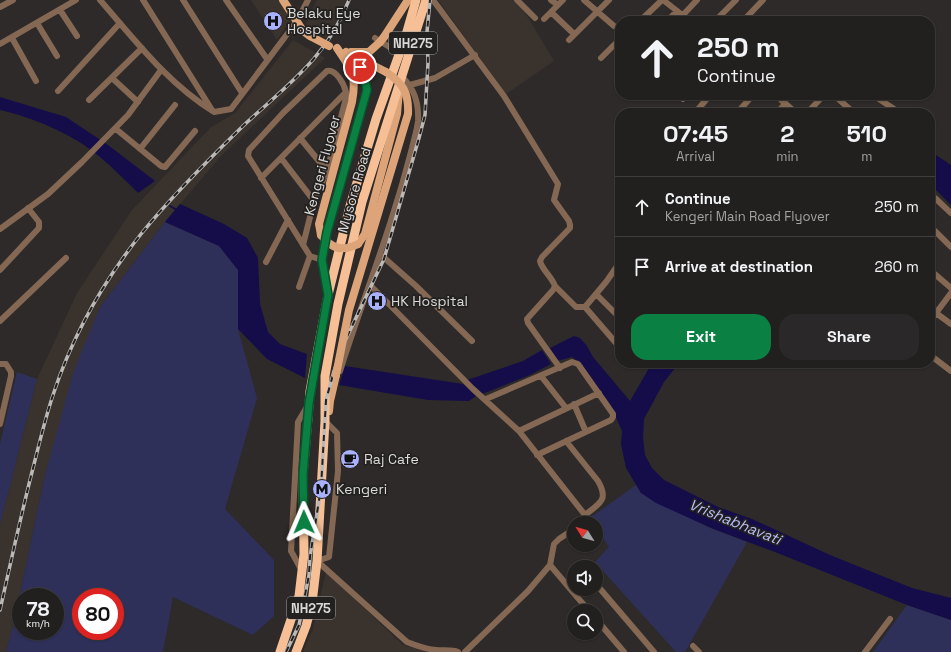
<!DOCTYPE html>
<html lang="en">
<head>
<meta charset="utf-8">
<style>
  body { margin:0; font-family:"Space Grotesk",sans-serif; background:#2a2828; color:#f1f3f6; height:100vh; display:flex; flex-direction:column; font-size:15px; white-space:nowrap }
  * { box-sizing:border-box; margin:0 }
  p { font-size:13px; color:#a2a3a4 }
  .icon { flex:none; width:22px; height:22px; fill:none; stroke:currentColor; stroke-width:2; stroke-linecap:round; stroke-linejoin:round }
  .map { position:relative; flex:1; overflow:hidden }
  .details { position:absolute; left:615px; top:108px; width:320px; height:260px; display:flex; flex-direction:column; background:#22201f; border-radius:16px; box-shadow:0 1px 3px #0004,0 0 0 1px #3f3e3d }
  .details>* { flex:none }
  .banner { position:absolute; left:615px; top:16px; width:320px; height:84px; border-radius:16px; box-shadow:0 1px 3px #0004,0 0 0 1px #3f3e3d; background:#22201f; color:#f1f3f6; overflow:hidden }
  .needle { width:26px; rotate:307deg }
  .tools { position:absolute; left:567px; top:516px; display:grid; gap:8px }
  .tools a { display:grid; place-items:center; width:36px; height:36px; border-radius:50%; background:#22201f; box-shadow:0 1px 3px #0004,0 0 0 1px #3f3e3d; font-size:20px }
  .speed { position:absolute; left:12px; top:588px; display:flex; gap:8px; font-size:20px; font-weight:700; text-align:center }
  .speed>* { display:grid; place-content:center; width:52px; height:52px; border-radius:50%; background:#22201f; box-shadow:0 1px 3px #0004,0 0 0 1px #3f3e3d; line-height:1 }
  .speed small { font-size:10px; font-weight:400 }
  .speed .limit { border:6px solid #d22; background:#fff; color:#111 }
  .pin { position:absolute; display:grid; place-items:center; width:34px; height:34px; color:#fff; margin:-17px; border:2px solid #fff; border-radius:50%; box-shadow:0 1px 4px #0007 }
  .me { position:absolute; width:44px; margin:-22px; rotate:359deg; stroke-linejoin:round; filter:drop-shadow(0 0 3px #0008) }
  .turn { display:flex; align-items:center; gap:14px; height:84px; padding:0 16px; font-size:18px }
  .turn .icon { width:52px; height:52px; stroke-width:2.5 }
  .turn b { display:block; font-size:28px; line-height:34px }
  .eta { display:flex; justify-content:space-evenly; align-items:center; height:68px; text-align:center }
  .eta b { font-size:24px; font-weight:700; line-height:28px }
  .button { display:flex; gap:8px; margin-top:auto; padding:8px 16px }
  .button a { flex:1; height:46px; border-radius:16px; background:#0b8043; color:#fff; font-size:16px; font-weight:700; line-height:46px; text-align:center }
  .button a+a { background:#2a2828; color:#f1f3f6 }
  ul { padding:0; list-style:none }
  li { display:flex; align-items:center; gap:12px; height:60px; padding:0 16px; border-top:1px solid #3f3e3d }
  li div { flex:1 }
  li b { display:block; font-size:15px }
  li em { font-style:normal }
  .map>svg:first-child { display:block }
  .built { fill:#3a322d }
  .green { fill:#2e305a; fill-rule:evenodd }
  .water { fill:#150d49 }
  .lines { fill:none; stroke-linecap:round; stroke-linejoin:round }
  .stream { stroke:#150d49; stroke-width:2 }
  .minor { stroke:#846853; stroke-width:6 }
  .major { stroke:#dca478; stroke-width:8 }
  .highway { stroke:#f6bf95; stroke-width:9 }
  .rail-casing { stroke:#bab9b8; stroke-width:3.5 }
  .rail { stroke:#23211f; stroke-width:2; stroke-dasharray:6; stroke-linecap:butt }
  .major-bridge { stroke:#dca478; stroke-width:8 }
  .route-casing { stroke:#07532c; stroke-width:10 }
  .route { stroke:#0b8043; stroke-width:7 }
  .labels { text-anchor:middle; stroke-width:3.5; stroke-linejoin:round; paint-order:stroke }
  .shield { fill:#23211f; stroke:#a3a2a0; stroke-width:1 }
  .shield-label { font-size:13px; font-weight:bold; fill:#dad9d8 }
  .poi-label { font-size:14px; fill:#dad9d8; stroke:#23211f; text-anchor:start }
  .street-label { font-size:14px; fill:#dad9d8; stroke:#23211f }
  .water-label { font-size:15px; font-style:italic; fill:#b8bef7; stroke:#23211f }
</style>
</head>
<body>
<div class="map">
<svg width="951" height="652" viewBox="0 0 951 652">
  <rect width="100%" height="100%" fill="#2d2a29"/>
  <path class="built" d="M 251,0 L 289,0 L 296,12 L 277,40 Z
    M 317,0 L 350,0 L 332,40 L 314,33 L 306,24 Z
    M 438,0 L 513,0 L 523,9 L 554,61 L 506,94 Z
    M 293,40 L 325,58 L 221,156 L 165,222 L 100,307 L 45,475 L 14,622 L 6,652 L 0,652 L 0,525 L 37,379 L 77,293 L 132,210 L 210,128 L 235,113 Z
    M 326,572 L 403,645 L 430,652 L 303,652 L 313,629 Z"/>
  <path class="green" d="M 165,222 L 219,246 L 238,270 L 238,329 L 257,398 L 225,509 L 274,560 L 274,616 L 253,635 L 173,597 L 163,652 L 6,652 L 14,622 L 45,475 L 73,373 L 100,307 ZM 21,597 L 55,597 L 55,631 L 21,631 ZM 81,597 L 115,597 L 115,631 L 81,631 Z
    M 17,372 L 37,379 L 0,525 L 0,444 Z
    M 636,485 L 641,493 L 711,528 L 747,542 L 685,652 L 676,652 L 595,562 L 609,547 L 596,528 L 596,523 L 593,523 L 590,518 Z
    M 907,605 L 951,620 L 951,652 L 873,652 Z"/>
  <path class="water" d="M 0,97 L 66,117 L 108,145 L 155,181 L 138,193 C 126,181 113,168 100,157 C 73,134 34,118 0,110 Z
    M 930,153 L 933,153 L 951,165 L 951,205 L 930,184 Z
    M 180,204 L 224,224 L 247,238 L 258,258 L 260,304 L 268,332 L 280,344 L 307,354 L 305,378 L 267,359 L 238,329 L 238,270 L 219,246 L 165,222 Z
    M 574,336 L 580,338 L 587,346 L 593,357 L 630,401 L 652,363 L 679,363 L 664,382 L 644,419 L 643,438 L 645,455 L 652,468 L 664,480 L 718,507 L 752,519 L 830,555 L 912,588 L 951,598 L 951,620 L 907,605 L 775,552 L 711,528 L 656,503 L 641,493 L 626,468 L 621,444 L 622,431 L 610,404 L 582,365 L 572,357 L 557,361 L 550,348 Z
    M 542,350 L 551,364 L 530,375 L 482,394 L 467,380 L 523,361 Z
    M 345,366 L 463,384 L 476,396 L 469,401 L 428,400 L 339,385 Z"/>
  <g class="lines">
    <path class="stream" d="M 170,206 L 177,210"/>
    <path class="minor" d="M 100,0 C 135,40 168,84 214,112 L 231,109 L 297,21 L 308,0
      M 143,0 L 212,110
      M 183,0 L 242,93
      M 226,0 L 267,59
      M 433,0 L 504,96 L 558,184 L 554,200 L 569,221 L 570,225 L 570,228 L 542,257 L 540,261 C 542,270 552,277 555,286 L 553,290 L 527,319 L 528,323 L 560,368
      M 517,0 L 535,18
      M 551,0 L 558,5
      M 563,0 L 551,12 L 574,34
      M 584,0 L 614,26
      M 663,0 L 690,21
      M 0,7 L 13,0
      M 60,10 L 77,36
      M 683,15 L 697,0
      M 544,19 L 551,12
      M 640,21 L 662,0
      M 667,21 L 677,11
      M 715,21 L 736,0
      M 743,21 L 763,0
      M 37,23 L 57,56
      M 12,38 L 36,81
      M 375,38 L 399,53
      M 569,40 L 609,0
      M 0,44 L 76,0
      M 601,58 L 620,39
      M 112,78 L 138,102
      M 410,85 L 435,78 L 475,55
      M 58,91 L 120,23
      M 776,95 L 796,113
      M 834,95 L 854,113
      M 873,95 L 900,113
      M 683,99 L 686,95
      M 89,100 L 142,48
      M 782,101 L 788,95
      M 812,108 L 819,113
      M 695,113 L 710,95
      M 737,113 L 753,95
      M 777,113 L 785,104
      M 807,113 L 824,95
      M 116,129 L 161,166 L 165,167 L 195,131
      M 300,138 L 327,171 L 314,201 L 303,245
      M 140,149 L 175,105
      M 281,158 L 314,201
      M 327,171 L 346,98 L 346,92
      M 261,178 L 346,92 C 344,84 336,69 327,71 L 283,113 L 249,150 L 248,156 L 310,256 L 322,260
      M 930,195 L 935,198 L 951,213
      M 930,226 L 951,247
      M 0,229 L 48,194 L 82,162 L 128,115 L 161,70
      M 381,255 L 416,286 L 472,341
      M 266,262 L 288,220
      M 0,270 L 39,228 L 39,222 L 28,208
      M 930,270 L 951,288
      M 370,285 L 473,389 L 519,431 L 585,515 L 586,519 L 582,523
      M 555,286 L 576,307 L 585,307 L 606,282 L 620,262
      M 299,287 L 310,256
      M 596,294 L 620,318
      M 585,307 L 616,343
      M 936,313 L 951,324
      M 0,321 L 66,258
      M 930,321 L 951,293
      M 930,355 L 951,371
      M 0,364 L 6,364 L 11,372 L 11,376 L 0,424
      M 340,371 C 358,314 380,258 397,201 C 403,183 407,166 412,148 C 414,139 417,130 418,121 C 419,104 415,89 402,77
      M 541,376 L 566,408
      M 486,399 L 572,362 L 578,364 L 613,414 L 613,417 L 611,420 L 537,455
      M 574,404 L 586,432
      M 325,421 L 337,433 L 338,471 L 329,557 L 317,561 L 407,642 C 417,646 426,649 436,650 C 443,651 451,649 458,652
      M 519,431 L 599,393
      M 566,441 L 598,481 C 609,500 600,503 585,515
      M 550,565 L 589,611
      M 302,571 L 291,551 L 298,422 L 308,405
      M 596,584 L 654,652
      M 596,619 L 624,652
      M 693,646 L 699,652
      M 465,652 L 528,591 L 550,565 L 554,544 L 559,539 L 574,529
      M 865,652 L 890,619"/>
    <path class="major" d="M 283,0 L 303,31 L 310,36
      M 384,37 L 408,0
      M 351,52 L 369,52 L 380,42
      M 351,54 L 386,72
      M 321,235 L 319,224 L 352,102 C 357,74 352,71 337,48
      M 358,244 L 365,234 L 397,114 L 399,90
      M 328,295 L 322,260 L 327,232 L 367,90 C 363,70 360,66 346,52
      M 329,411 L 330,401 L 336,375"/>
    <path class="highway" d="M 280,652 L 299,596 L 304,554 L 303,475 L 308,418 L 310,391 L 328,295 L 350,206 L 367,149 L 376,119 L 406,35 L 416,0
      M 296,652 L 306,626 L 312,603 L 317,561 L 325,421 L 325,376 L 338,304 L 362,202 L 426,0"/>
    <g class="rail-casing">
      <path id="rail" d="M 0,610 C 10,565 20,520 31,476 C 38,449 44,422 53,395 C 72,337 103,282 141,234 C 172,196 208,160 243,126 C 287,85 327,58 349,0
        M 286,652 L 299,625 L 309,575 L 310,557 L 321,488 L 326,400 L 334,371 L 344,343 L 384,259 L 419,138 L 425,115 L 428,63 L 427,32 L 430,0"/>
    </g>
    <use href="#rail" class="rail"/>
    <path class="major-bridge" d="M 310,36 L 329,46
      M 380,42 L 384,37
      M 321,235 C 332,249 342,252 358,244
      M 336,375 L 349,310 L 408,114 C 409,93 403,83 386,72"/>
  </g>
  <g class="lines">
    <g class="route-casing">
      <path id="route" d="M 304,522 L 303,475 L 309,403 L 328,295 L 322,260 L 327,232 L 367,90 L 364,75 L 360,67"/>
    </g>
    <use href="#route" class="route"/>
  </g>
  <defs>
    <g id="hospital-disc" transform="scale(1)"><circle r="9.5" fill="#a9b0fc" stroke="#23211f"/><path d="M-5-5h3v3.5h4V-5h3V5h-3V1.5h-4V5h-3Z" fill="#111"/></g>
    <g id="cafe-disc" transform="scale(1)"><circle r="9.5" fill="#a9b0fc" stroke="#23211f"/><path d="M-5.5-4.5H6V0H3Q3 3.5 0 3.5H-2.5Q-5.5 3.5-5.5 0ZM3-3.2v2h1.7v-2ZM-6 4.5H4V6H-6Z" fill="#111"/></g>
    <g id="metro-disc" transform="scale(1)"><circle r="9.5" fill="#a9b0fc" stroke="#23211f"/><path d="M-5.5 5V-5H-3L0 0L3-5H5.5V5H3V-.5L0 4L-3-.5V5Z" fill="#111"/></g>
  </defs>
  <g fill-rule="evenodd">
    <use href="#hospital-disc" x="273" y="21"/>
    <use href="#hospital-disc" x="377" y="301"/>
    <use href="#cafe-disc" x="350" y="459"/>
    <use href="#metro-disc" x="322" y="489"/>
  </g>
  <g class="labels">
    <g class="shield">
      <rect x="389" y="32" width="48" height="22" rx="3"/>
      <rect x="287" y="597" width="48" height="22" rx="3"/>
    </g>
    <g class="shield-label">
      <text x="413" y="48">NH275</text>
      <text x="311" y="613">NH275</text>
    </g>
    <g class="poi-label">
      <text x="287" y="18">Belaku Eye<tspan x="287" dy="16">Hospital</tspan></text>
      <text x="391" y="306">HK Hospital</text>
      <text x="364" y="464">Raj Cafe</text>
      <text x="336" y="494">Kengeri</text>
    </g>
    <g class="street-label">
      <text transform="translate(322 165) rotate(-75)" y="5">Kengeri Flyover</text>
      <text transform="translate(354 190) rotate(-74)" y="5">Mysore Road</text>
    </g>
    <g class="water-label">
      <text transform="translate(735 522) rotate(22)" y="5">Vrishabhavati</text>
    </g>
  </g>
</svg>
<div class="tools">
<a><svg class="needle" viewBox="-14 -14 28 28"><path d="M0-13l5 13h-10z" fill="#e53935"/><path d="M0 13l5-13h-10z" fill="#a2a3a4"/></svg></a>
<a><svg class="icon" aria-label="sound" viewBox="0 0 24 24"><path d="M4 9h4l5-4v14l-5-4H4zM17 9q2 3 0 6"/></svg></a>
<a><svg class="icon" aria-label="search" viewBox="0 0 24 24"><circle cx="10" cy="10" r="6"/><path d="M15 15l6 6"/></svg></a>
</div>
<div class="speed"><div>78<small>km/h</small></div><div class="limit">80</div></div>
<div class="pin" style="left:360px;top:67px;background:#d93025"><svg class="icon" aria-label="arrive" viewBox="0 0 24 24"><path d="M6 21V4h12l-3 4 3 4H6"/></svg></div>
<svg class="me" style="left:304px;top:522px" viewBox="-20 -20 40 40"><path d="M0-17L14 15 0 8-14 15z" fill="#0b8043" stroke="#fff" stroke-width="4"/></svg>
<div class="banner">
<div class="turn"><svg class="icon" aria-label="ahead" viewBox="0 0 24 24"><path d="M12 20V5M6 11l6-6 6 6"/></svg><div><b>250 m</b>Continue</div></div>
</div>
<section class="details">
<div class="eta">
<div><b>07:45</b><p>Arrival</p></div>
<div><b>2</b><p>min</p></div>
<div><b>510</b><p>m</p></div>
</div>
<ul>
<li><svg class="icon" aria-label="ahead" viewBox="0 0 24 24"><path d="M12 20V5M6 11l6-6 6 6"/></svg><div><b>Continue</b><p>Kengeri Main Road Flyover</p></div><em>250 m</em></li>
<li><svg class="icon" aria-label="arrive" viewBox="0 0 24 24"><path d="M6 21V4h12l-3 4 3 4H6"/></svg><div><b>Arrive at destination</b></div><em>260 m</em></li>
</ul>
<div class="button"><a>Exit</a><a>Share</a></div>
</section>
</div>
</body>
</html>
